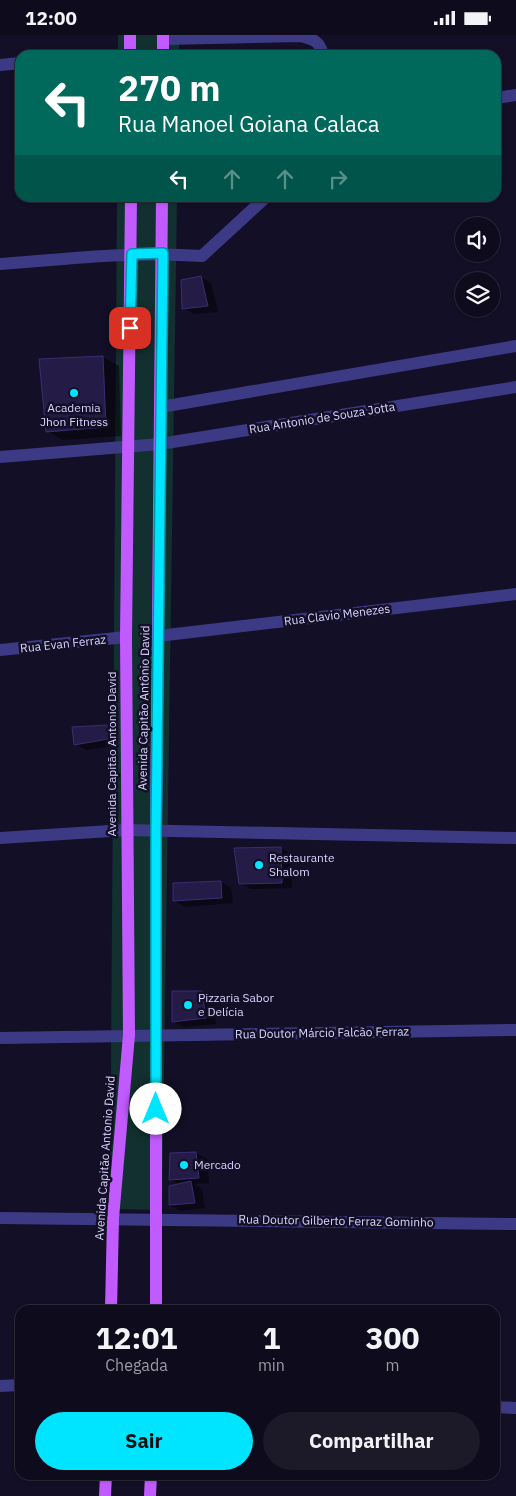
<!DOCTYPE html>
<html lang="pt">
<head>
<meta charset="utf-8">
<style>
  body { margin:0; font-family:"IBM Plex Sans",sans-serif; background:#1c1929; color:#f1f3f6; height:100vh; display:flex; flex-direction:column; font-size:19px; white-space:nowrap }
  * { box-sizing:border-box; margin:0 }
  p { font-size:16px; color:#9b9ba3 }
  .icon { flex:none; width:28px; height:28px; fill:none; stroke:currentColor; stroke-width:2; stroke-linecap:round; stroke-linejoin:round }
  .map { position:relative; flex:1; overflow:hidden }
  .drawer { position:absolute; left:15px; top:1270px; width:485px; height:175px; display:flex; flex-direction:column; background:#0e0b1c; border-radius:15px; box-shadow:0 1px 4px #0004,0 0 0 1px #2e2b3b }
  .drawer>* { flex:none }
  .top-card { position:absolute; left:15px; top:15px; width:486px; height:152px; border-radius:15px; box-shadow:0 1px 4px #0004,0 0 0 1px #2e2b3b; background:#00695c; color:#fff; overflow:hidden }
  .tools { position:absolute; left:455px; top:182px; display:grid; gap:10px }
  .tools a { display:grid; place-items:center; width:45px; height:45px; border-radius:50%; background:#0e0b1c; box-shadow:0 1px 4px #0004,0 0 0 1px #2e2b3b; font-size:25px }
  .pin { position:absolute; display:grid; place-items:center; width:42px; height:42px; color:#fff; margin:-21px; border-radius:10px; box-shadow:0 2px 8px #0006 }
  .me { position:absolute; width:55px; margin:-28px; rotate:0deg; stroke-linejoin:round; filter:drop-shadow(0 0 4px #0008) }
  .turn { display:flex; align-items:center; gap:18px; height:105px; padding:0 20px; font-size:22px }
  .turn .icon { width:65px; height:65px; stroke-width:2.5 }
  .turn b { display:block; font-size:35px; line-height:42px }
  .lanes { display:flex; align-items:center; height:48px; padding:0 20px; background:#0003; justify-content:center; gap:25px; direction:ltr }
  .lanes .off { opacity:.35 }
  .eta { display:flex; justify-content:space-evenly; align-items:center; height:85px; text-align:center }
  .eta b { font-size:30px; font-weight:800; line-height:35px }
  .action { display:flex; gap:10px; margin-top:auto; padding:10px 20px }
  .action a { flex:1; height:58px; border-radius:30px; background:#00e5ff; color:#111; font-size:20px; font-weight:800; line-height:58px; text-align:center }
  .action a+a { background:#1c1929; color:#f1f3f6 }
  .status { display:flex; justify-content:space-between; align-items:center; height:35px; padding:0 25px; background:#0e0b1c; direction:ltr }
  .status svg { height:14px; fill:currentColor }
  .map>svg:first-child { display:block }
  .green { fill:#12302f }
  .shadow { fill:#0007 }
  .building { fill:#241b47; stroke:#3b2d73 }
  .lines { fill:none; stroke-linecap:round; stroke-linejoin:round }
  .minor { stroke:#3d3a85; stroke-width:12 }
  .major { stroke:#c25bff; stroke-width:12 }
  .route-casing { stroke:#0095a6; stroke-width:12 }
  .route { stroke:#00e5ff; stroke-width:9 }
  .poi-dot { fill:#00e5ff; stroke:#130f26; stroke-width:2 }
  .labels { text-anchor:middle; stroke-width:5; stroke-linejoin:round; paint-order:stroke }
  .poi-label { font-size:12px; fill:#d9d4ff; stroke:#130f26; text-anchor:start }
  .street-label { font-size:12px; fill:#d9d4ff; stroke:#130f26 }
</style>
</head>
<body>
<div class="status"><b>12:00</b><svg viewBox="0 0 49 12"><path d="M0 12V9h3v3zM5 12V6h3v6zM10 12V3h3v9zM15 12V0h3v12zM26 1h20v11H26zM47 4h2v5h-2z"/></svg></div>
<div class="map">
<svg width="516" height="1461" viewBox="0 0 516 1461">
  <rect width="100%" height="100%" fill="#130f26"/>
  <path class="green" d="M 118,0 L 179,0 L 179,20 L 118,20 Z
    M 117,163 L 177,163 L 162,1175 L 110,1174 Z"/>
  <path class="shadow" d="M 200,242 L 211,248 L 218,277 L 194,279 L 183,273 Z
    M 103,322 L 119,331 L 121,401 L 63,405 L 47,396 L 41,326 Z
    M 108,692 L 118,698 L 118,710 L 86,715 L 75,709 Z
    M 281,813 L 291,819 L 292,853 L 251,854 L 240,848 Z
    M 221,847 L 231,853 L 233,868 L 185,872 L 174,865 Z
    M 202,957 L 212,963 L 216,989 L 184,992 L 173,986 Z
    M 196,1118 L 207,1124 L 209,1148 L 195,1149 L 202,1154 L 205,1173 L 180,1176 L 170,1170 L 180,1150 L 170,1144 Z"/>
  <path class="building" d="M 201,241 L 208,271 L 182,274 L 181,245 Z
    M 103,321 L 106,392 L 46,397 L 39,324 Z
    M 108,690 L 108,704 L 74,710 L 72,692 Z
    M 281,812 L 282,848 L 239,849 L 234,813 Z
    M 221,846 L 222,863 L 173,866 L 173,848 Z
    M 172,956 L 202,956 L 206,983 L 172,987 Z
    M 196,1117 L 199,1143 L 169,1145 L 170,1118 Z
    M 191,1146 L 195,1168 L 169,1170 L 169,1151 Z"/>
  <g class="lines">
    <path class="minor" d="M 163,4 L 300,1 C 313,4 320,6 323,20
      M 0,30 L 20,28
      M 496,63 L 516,60
      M 0,229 C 67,224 134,216 202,221 L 266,162
      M 161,372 L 516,311
      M 0,422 L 160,409 L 516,352
      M 158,601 L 516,559
      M 0,615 L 126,602
      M 0,803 L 126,795 L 516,803
      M 0,1003 L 516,995
      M 0,1183 L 516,1189
      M 0,1351 L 20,1350
      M 495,1372 L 516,1373"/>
    <path class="major" d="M 130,0 L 130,20
      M 163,0 L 163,20
      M 111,1275 L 113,1183 L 129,1000 L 126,602 L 131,162
      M 156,1275 L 156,795 L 162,162
      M 105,1461 L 106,1440
      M 150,1461 L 151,1440"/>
  </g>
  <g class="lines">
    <g class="route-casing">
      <path id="route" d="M 130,293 L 132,219 L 163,218 L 156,795 L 156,1074"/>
    </g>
    <use href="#route" class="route"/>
  </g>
  <g class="poi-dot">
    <circle cx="74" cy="358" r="5"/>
    <circle cx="259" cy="830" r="5"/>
    <circle cx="188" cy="970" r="5"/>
    <circle cx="184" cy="1130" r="5"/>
  </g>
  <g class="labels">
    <g class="poi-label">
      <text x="74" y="377" text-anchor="middle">Academia<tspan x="74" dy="14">Jhon Fitness</tspan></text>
      <text x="269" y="827">Restaurante<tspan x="269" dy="14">Shalom</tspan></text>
      <text x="198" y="967">Pizzaria Sabor<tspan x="198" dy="14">e Delícia</tspan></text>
      <text x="194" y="1134">Mercado</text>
    </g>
    <g class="street-label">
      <text transform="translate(322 383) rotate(-9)" y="4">Rua Antonio de Souza Jotta</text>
      <text transform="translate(337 580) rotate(-7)" y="4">Rua Clavio Menezes</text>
      <text transform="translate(63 609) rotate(-6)" y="4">Rua Evan Ferraz</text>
      <text transform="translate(144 673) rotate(-89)" y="4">Avenida Capitão Antônio David</text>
      <text transform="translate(112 719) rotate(-90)" y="4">Avenida Capitão Antonio David</text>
      <text transform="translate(322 998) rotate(-1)" y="4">Rua Doutor Márcio Falcão Ferraz</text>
      <text transform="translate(105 1123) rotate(-86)" y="4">Avenida Capitão Antonio David</text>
      <text transform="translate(336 1186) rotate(1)" y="4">Rua Doutor Gilberto Ferraz Gominho</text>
    </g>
  </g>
</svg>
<div class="tools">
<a><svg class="icon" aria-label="sound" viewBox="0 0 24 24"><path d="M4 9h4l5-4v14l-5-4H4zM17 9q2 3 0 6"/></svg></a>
<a><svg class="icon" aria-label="layers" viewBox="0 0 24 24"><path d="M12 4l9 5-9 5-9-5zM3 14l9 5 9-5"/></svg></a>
</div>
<div class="pin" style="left:130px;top:293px;background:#d93025"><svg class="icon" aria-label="arrive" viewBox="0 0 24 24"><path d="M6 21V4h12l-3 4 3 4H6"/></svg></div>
<svg class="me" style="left:156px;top:1074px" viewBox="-20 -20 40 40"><circle r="19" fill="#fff"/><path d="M0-13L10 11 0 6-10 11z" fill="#00e5ff"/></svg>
<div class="top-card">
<div class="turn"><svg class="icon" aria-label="left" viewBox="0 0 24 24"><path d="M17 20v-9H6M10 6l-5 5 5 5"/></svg><div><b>270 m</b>Rua Manoel Goiana Calaca</div></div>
<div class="lanes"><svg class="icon" aria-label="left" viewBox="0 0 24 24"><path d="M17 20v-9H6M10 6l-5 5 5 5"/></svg><svg class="icon off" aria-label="ahead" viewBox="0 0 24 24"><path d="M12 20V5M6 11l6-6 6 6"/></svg><svg class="icon off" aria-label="ahead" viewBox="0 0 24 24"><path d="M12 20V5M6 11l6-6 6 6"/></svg><svg class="icon off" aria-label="right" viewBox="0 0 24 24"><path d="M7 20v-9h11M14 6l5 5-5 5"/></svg></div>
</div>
<section class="drawer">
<div class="eta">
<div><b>12:01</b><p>Chegada</p></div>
<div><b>1</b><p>min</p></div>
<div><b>300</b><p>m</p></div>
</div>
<div class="action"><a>Sair</a><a>Compartilhar</a></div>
</section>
</div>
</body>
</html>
